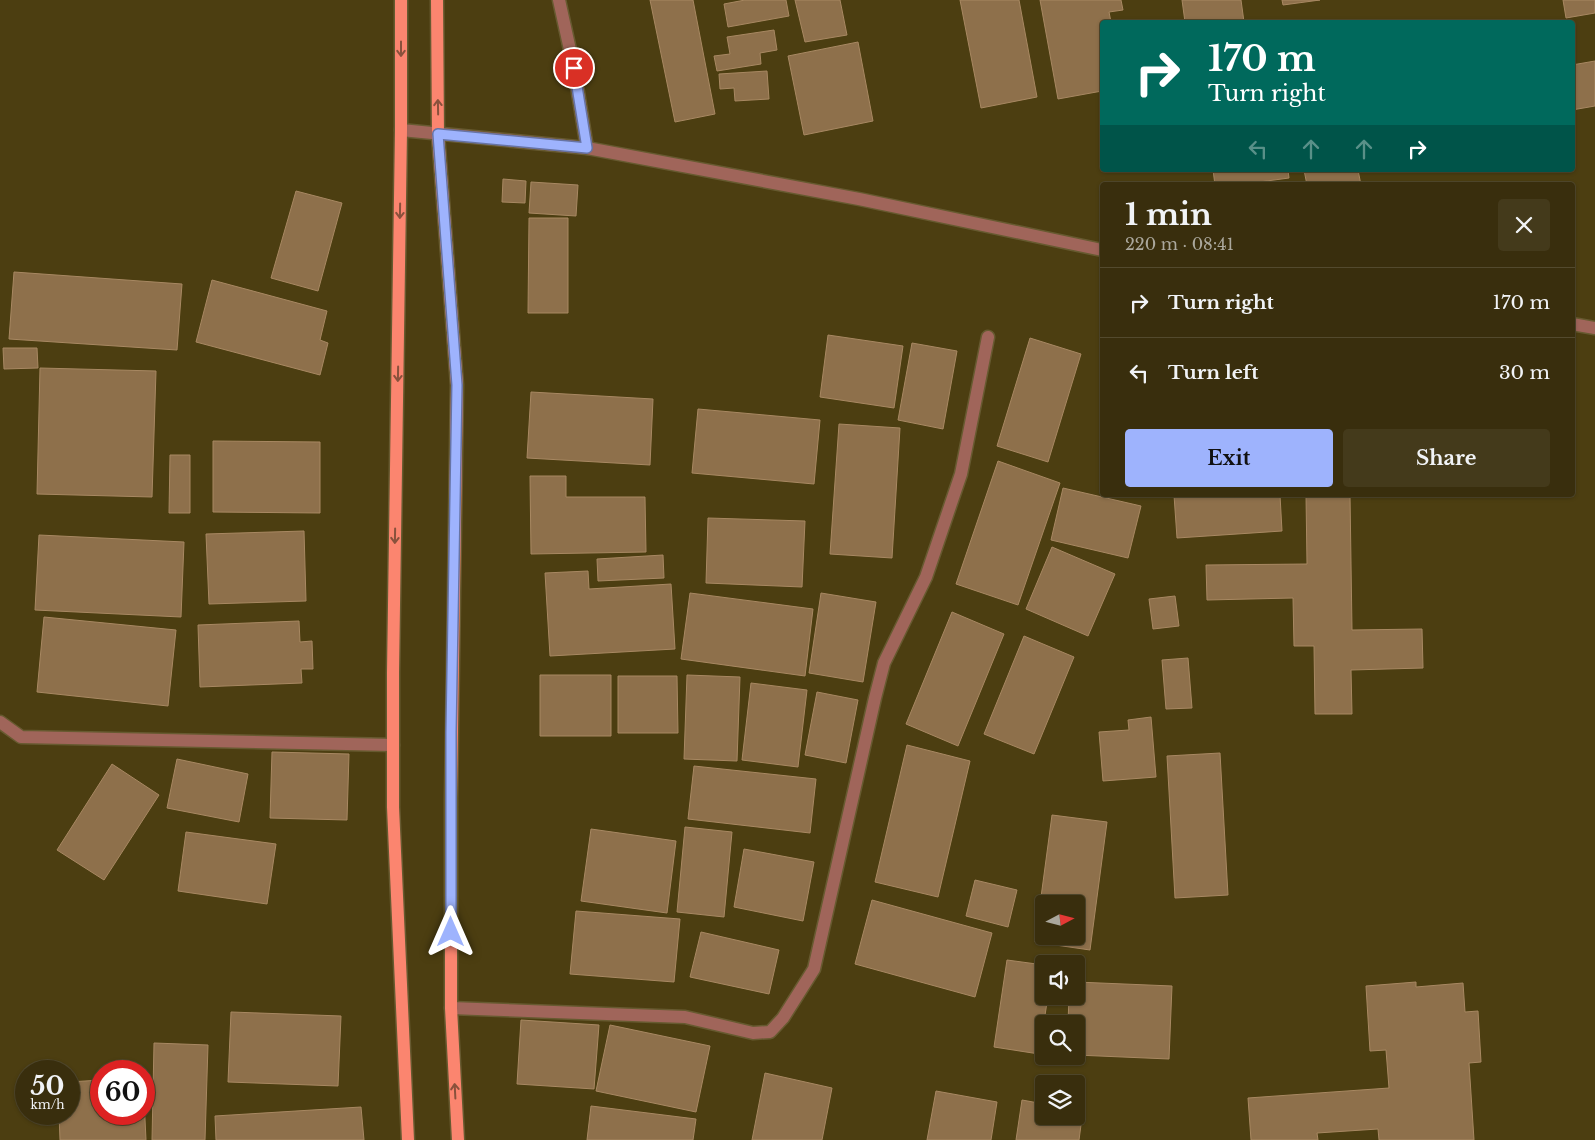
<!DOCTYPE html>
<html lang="en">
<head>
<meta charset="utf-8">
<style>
  body { margin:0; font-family:"Libre Baskerville",serif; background:#443a1b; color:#f1f3f6; height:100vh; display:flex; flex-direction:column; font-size:19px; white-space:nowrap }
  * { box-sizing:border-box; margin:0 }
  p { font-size:16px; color:#aba89d }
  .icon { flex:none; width:28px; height:28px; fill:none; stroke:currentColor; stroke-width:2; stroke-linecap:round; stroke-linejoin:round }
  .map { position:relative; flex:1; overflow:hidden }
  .sheet { position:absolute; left:1100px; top:182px; width:475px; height:315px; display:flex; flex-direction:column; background:#392e0d; border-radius:5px; box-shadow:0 1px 4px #0004,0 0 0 1px #534a2e }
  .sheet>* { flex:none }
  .guide { position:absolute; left:1100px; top:20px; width:475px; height:152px; border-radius:5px; box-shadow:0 1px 4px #0004,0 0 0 1px #534a2e; background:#00695c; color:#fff; overflow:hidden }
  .needle { width:32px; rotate:83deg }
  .buttons { position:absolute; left:1035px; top:895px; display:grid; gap:10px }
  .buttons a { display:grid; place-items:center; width:50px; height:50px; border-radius:5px; background:#392e0d; box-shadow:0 1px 4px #0004,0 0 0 1px #534a2e; font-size:25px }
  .speed { position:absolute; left:15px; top:1060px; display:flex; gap:10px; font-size:25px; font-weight:700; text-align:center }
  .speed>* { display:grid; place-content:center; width:65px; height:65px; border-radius:50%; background:#392e0d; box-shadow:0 1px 4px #0004,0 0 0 1px #534a2e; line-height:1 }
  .speed small { font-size:12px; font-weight:400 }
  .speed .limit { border:8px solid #d22; background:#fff; color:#111 }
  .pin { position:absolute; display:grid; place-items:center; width:42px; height:42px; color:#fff; margin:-21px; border:2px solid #fff; border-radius:50%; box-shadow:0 1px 5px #0007 }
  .me { position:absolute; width:55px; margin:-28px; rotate:0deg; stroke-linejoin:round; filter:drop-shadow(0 0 4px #0008) }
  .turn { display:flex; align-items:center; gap:18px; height:105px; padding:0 25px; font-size:22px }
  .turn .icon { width:65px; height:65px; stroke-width:2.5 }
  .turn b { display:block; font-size:35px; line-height:42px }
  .lanes { display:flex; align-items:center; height:48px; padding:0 25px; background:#0003; justify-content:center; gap:25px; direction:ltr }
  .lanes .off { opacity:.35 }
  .round { display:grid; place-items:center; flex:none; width:52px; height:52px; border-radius:5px; background:#443a1b }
  .head { display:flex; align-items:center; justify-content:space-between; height:85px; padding:0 25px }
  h1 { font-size:30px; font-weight:700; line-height:38px }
  .primary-button { display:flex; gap:10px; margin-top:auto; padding:10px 25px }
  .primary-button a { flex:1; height:58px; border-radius:5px; background:#9eb3fd; color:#111; font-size:20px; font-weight:700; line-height:58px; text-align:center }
  .primary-button a+a { background:#443a1b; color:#f1f3f6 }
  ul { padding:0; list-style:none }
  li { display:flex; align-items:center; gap:15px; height:70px; padding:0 25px; border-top:1px solid #534a2e }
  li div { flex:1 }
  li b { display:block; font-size:19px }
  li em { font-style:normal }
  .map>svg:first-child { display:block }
  .building { fill:#8e704b; stroke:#a88862; fill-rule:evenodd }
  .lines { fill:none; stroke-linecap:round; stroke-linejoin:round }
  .lane-casing { stroke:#675a30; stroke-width:15 }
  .street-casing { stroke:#675a30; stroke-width:15 }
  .primary-casing { stroke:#675a30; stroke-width:15 }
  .lane { stroke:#a0655a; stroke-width:12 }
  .street { stroke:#a0655a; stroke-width:12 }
  .primary { stroke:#fb856f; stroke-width:12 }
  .oneway { stroke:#89513c }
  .route-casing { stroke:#6774a4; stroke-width:12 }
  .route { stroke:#9eb3fd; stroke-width:9 }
</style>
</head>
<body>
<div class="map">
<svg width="1595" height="1140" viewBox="0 0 1595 1140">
  <rect width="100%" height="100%" fill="#4c3e11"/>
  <path class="building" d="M 650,0 L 693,0 L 715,114 L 675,122 Z
    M 745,0 L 786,0 L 789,16 L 728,27 L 724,4 Z
    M 795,0 L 840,0 L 847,35 L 805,42 Z
    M 960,0 L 1019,0 L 1037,97 L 981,108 Z
    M 1040,0 L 1121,0 L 1123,10 L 1109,12 L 1111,22 L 1102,22 L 1102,91 L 1058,99 Z
    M 1182,0 L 1241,0 L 1244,22 L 1185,22 Z
    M 1282,0 L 1320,0 L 1283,5 Z
    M 1563,0 L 1595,0 L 1595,13 L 1566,18 Z
    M 774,30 L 777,50 L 760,53 L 761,64 L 717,71 L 714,56 L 730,54 L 727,37 Z
    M 858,42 L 873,121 L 804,135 L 788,56 Z
    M 1595,61 L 1595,106 L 1572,110 L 1572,65 Z
    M 767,71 L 769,99 L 735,101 L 734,88 L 720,89 L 719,74 Z
    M 1213,170 L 1288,170 L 1289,178 L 1237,185 L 1215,185 Z
    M 1304,170 L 1358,170 L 1361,185 L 1307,185 Z
    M 503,179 L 526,181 L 525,203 L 502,202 Z
    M 531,182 L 578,185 L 576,216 L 529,213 Z
    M 296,191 L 342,203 L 318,291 L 271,278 Z
    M 529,218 L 568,218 L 568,313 L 528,313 Z
    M 14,272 L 182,284 L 177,350 L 9,339 Z
    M 212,280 L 327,311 L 320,340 L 328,343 L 320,375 L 196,342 Z
    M 828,335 L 903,346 L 894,408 L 820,397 Z
    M 1030,338 L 1081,354 L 1048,462 L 997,446 Z
    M 912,343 L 957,351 L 943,429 L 898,420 Z
    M 3,348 L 37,348 L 38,368 L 4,369 Z
    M 40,368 L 156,371 L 152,497 L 37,494 Z
    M 531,392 L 653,399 L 650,465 L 527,458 Z
    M 698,409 L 820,420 L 814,484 L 692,473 Z
    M 839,424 L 900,428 L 892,558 L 830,554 Z
    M 213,441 L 320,442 L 320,513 L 213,512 Z
    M 170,455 L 190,455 L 190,513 L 169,513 Z
    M 998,461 L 1060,483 L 1018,605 L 956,584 Z
    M 530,476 L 566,476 L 566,497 L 645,497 L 646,552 L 531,554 Z
    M 1063,488 L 1141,506 L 1128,558 L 1051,540 Z
    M 1174,495 L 1280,495 L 1282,531 L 1177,538 Z
    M 1306,495 L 1350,495 L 1352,630 L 1422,629 L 1423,668 L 1351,670 L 1352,714 L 1315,714 L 1314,646 L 1294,646 L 1293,598 L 1207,600 L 1206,565 L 1307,564 Z
    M 708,518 L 805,521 L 802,587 L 706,583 Z
    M 304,531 L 306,601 L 209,604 L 206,534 Z
    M 39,535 L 184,542 L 181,617 L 35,610 Z
    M 1052,547 L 1115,574 L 1088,636 L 1026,609 Z
    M 663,555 L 664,578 L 598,581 L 597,559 Z
    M 588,571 L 589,589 L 671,584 L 675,649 L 550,656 L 545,573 Z
    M 690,593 L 813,609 L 805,676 L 681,659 Z
    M 821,593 L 876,602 L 863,682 L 809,673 Z
    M 1175,596 L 1179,626 L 1153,629 L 1149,599 Z
    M 952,612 L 1004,634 L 958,746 L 906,724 Z
    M 44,617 L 176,630 L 168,706 L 37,692 Z
    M 299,621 L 300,642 L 312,641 L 313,669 L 301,669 L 302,683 L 200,687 L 198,625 Z
    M 1024,636 L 1074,657 L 1034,754 L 984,734 Z
    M 1188,658 L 1192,708 L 1166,709 L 1162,660 Z
    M 540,675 L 611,675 L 611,736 L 540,736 Z
    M 687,675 L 740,677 L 737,761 L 684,759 Z
    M 618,676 L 677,676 L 678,733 L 618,733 Z
    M 751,683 L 807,690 L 798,767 L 742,760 Z
    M 817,692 L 858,700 L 846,763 L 805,755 Z
    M 1151,717 L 1156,777 L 1103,781 L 1099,732 L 1129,730 L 1128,720 Z
    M 907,745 L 970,761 L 938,897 L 875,882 Z
    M 272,752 L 349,754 L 347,820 L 270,818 Z
    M 1220,753 L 1228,895 L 1175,898 L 1167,756 Z
    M 177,759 L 248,774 L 239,822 L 167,808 Z
    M 112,764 L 159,795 L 104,880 L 57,850 Z
    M 694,766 L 816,779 L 810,833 L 688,819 Z
    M 1052,815 L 1107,822 L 1090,950 L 1035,942 ZM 1044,904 L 1076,904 L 1076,936 L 1044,936 Z
    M 685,827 L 732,832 L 724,917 L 677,912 Z
    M 591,829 L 676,841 L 667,913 L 581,901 Z
    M 186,832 L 276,844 L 267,904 L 178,891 Z
    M 744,849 L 814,862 L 803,921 L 734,907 Z
    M 975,880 L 1017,890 L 1008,927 L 966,916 Z
    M 872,900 L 992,933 L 975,997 L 855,964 Z
    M 576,911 L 680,919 L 674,982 L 570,974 Z
    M 701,932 L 779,950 L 769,994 L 690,977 Z
    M 1007,960 L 1044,965 L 1044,996 L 1048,996 L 1039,1054 L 994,1047 Z
    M 1076,982 L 1172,986 L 1169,1059 L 1076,1055 L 1076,1024 L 1068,1024 L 1069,996 L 1076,996 Z
    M 1416,982 L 1416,987 L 1463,983 L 1465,1012 L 1478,1011 L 1481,1062 L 1469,1063 L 1474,1140 L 1379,1140 L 1378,1129 L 1317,1133 L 1318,1140 L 1251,1140 L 1248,1098 L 1389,1088 L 1386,1050 L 1370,1051 L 1366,986 Z
    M 231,1012 L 341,1016 L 338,1086 L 228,1082 Z
    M 521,1020 L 599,1025 L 594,1089 L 517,1084 Z
    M 610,1025 L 710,1046 L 696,1112 L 596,1091 Z
    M 154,1043 L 208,1045 L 205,1140 L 152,1140 Z
    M 765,1073 L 832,1088 L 822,1140 L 752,1140 Z
    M 101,1080 L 101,1114 L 144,1114 L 144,1098 L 146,1140 L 60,1140 L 59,1114 L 69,1114 L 69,1082 Z
    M 936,1091 L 997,1102 L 991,1140 L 927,1140 Z
    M 1022,1100 L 1044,1104 L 1044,1116 L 1076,1116 L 1076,1109 L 1083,1110 L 1079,1140 L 1016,1140 Z
    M 591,1106 L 696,1119 L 693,1140 L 587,1140 Z
    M 361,1107 L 364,1140 L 216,1140 L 215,1116 Z"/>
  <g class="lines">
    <g class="lane-casing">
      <path id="lane" d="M 559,0 L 574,68 L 587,148"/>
    </g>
    <g class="street-casing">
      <path id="street" d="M 401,130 L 587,148 L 859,199 L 1102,250
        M 1572,324 L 1595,328
        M 0,722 L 21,737 L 393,745
        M 451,1008 L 685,1017 L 753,1033 L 770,1032 L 783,1018 L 814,969 L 875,698 L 884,663 L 926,577 L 961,474 L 988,337"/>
    </g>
    <g class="primary-casing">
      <path id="primary" d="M 401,0 L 401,130 L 393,673 L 393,807 L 408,1140
        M 437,0 L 438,135 L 457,385 L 451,799 L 451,1008 L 458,1140"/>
    </g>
    <use href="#lane" class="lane"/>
    <use href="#street" class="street"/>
    <use href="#primary" class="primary"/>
  </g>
  <defs><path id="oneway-shaft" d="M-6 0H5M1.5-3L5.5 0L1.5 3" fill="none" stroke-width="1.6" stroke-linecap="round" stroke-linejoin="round" transform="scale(1.25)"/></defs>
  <g class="oneway">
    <use href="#oneway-shaft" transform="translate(401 49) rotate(90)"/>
    <use href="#oneway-shaft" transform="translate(438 107) rotate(-91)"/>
    <use href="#oneway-shaft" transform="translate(400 211) rotate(91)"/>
    <use href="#oneway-shaft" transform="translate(398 374) rotate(91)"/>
    <use href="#oneway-shaft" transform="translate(395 536) rotate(91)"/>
    <use href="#oneway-shaft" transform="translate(455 1091) rotate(-93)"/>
  </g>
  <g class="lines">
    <g class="route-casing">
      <path id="route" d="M 451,932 L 451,732 L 457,385 L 438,134 L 587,148 L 574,68"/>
    </g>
    <use href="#route" class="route"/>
  </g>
</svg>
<div class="buttons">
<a><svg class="needle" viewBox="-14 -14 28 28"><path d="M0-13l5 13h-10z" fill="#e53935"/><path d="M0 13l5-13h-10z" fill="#aba89d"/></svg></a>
<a><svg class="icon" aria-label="sound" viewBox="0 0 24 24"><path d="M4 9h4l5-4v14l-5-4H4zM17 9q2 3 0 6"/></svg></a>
<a><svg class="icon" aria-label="search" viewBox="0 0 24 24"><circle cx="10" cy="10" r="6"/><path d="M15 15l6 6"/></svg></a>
<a><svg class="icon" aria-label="layers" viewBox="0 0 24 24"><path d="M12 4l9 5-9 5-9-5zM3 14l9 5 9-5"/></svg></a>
</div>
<div class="speed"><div>50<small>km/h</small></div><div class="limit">60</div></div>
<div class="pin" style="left:574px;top:68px;background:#d93025"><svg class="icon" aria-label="arrive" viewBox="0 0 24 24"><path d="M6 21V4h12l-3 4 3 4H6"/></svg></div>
<svg class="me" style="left:451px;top:932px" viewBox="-20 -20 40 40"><path d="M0-17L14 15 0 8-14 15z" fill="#9eb3fd" stroke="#fff" stroke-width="4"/></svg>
<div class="guide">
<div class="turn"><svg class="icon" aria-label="right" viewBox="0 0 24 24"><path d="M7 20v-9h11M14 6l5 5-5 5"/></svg><div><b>170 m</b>Turn right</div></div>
<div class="lanes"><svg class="icon off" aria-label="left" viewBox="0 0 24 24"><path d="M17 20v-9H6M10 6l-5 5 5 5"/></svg><svg class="icon off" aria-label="ahead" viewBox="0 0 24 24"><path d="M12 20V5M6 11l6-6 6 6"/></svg><svg class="icon off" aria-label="ahead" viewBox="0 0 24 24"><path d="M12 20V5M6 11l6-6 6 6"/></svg><svg class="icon" aria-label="right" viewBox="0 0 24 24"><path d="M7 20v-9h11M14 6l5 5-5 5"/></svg></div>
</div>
<section class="sheet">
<div class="head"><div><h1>1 min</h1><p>220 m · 08:41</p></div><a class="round"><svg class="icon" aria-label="close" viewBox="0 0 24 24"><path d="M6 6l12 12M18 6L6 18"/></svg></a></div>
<ul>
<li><svg class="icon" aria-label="right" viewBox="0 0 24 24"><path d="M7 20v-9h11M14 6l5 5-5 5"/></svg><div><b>Turn right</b></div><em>170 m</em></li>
<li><svg class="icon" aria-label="left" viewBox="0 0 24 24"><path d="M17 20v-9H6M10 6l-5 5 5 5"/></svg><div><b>Turn left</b></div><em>30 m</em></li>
</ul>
<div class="primary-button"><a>Exit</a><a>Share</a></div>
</section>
</div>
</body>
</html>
